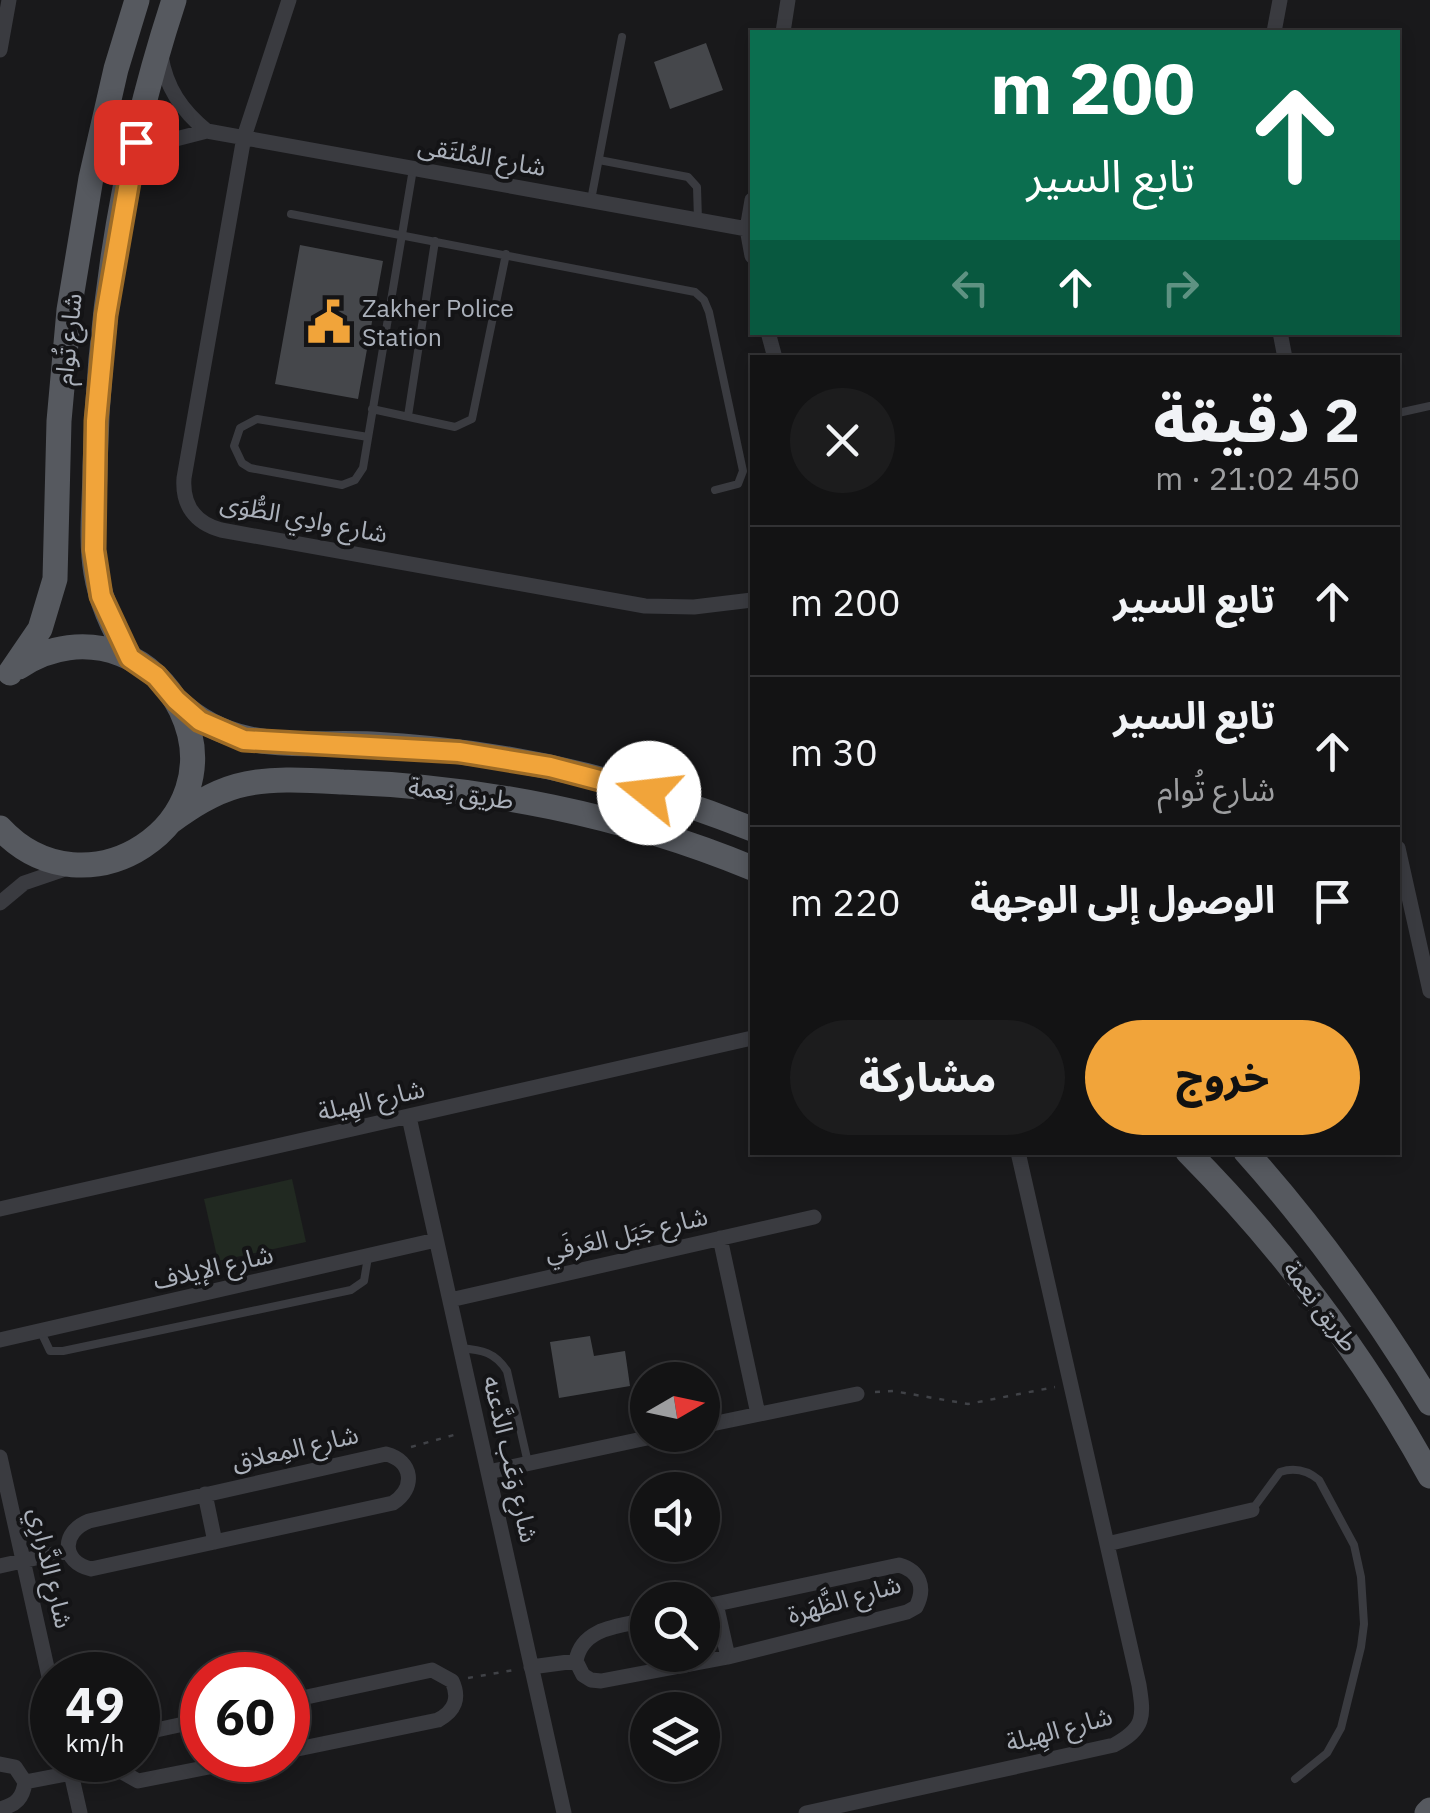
<!DOCTYPE html>
<html lang="ar">
<head>
<meta charset="utf-8">
<style>
  body { margin:0; font-family:"IBM Plex Sans","Noto Sans Arabic",sans-serif; background:#1c1c1d; color:#f1f3f6; direction:rtl; height:100vh; display:flex; flex-direction:column; font-size:38px; white-space:nowrap }
  * { box-sizing:border-box; margin:0 }
  p { font-size:32px; color:#9d9ea0 }
  .icon { flex:none; width:55px; height:55px; fill:none; stroke:currentColor; stroke-width:2; stroke-linecap:round; stroke-linejoin:round }
  .map { position:relative; flex:1; overflow:hidden; direction:ltr }
  .side { position:absolute; left:750px; top:355px; width:650px; height:800px; display:flex; flex-direction:column; background:#131314; border-radius:0px; box-shadow:0 5px 15px #0003,0 0 0 2px #323234; direction:rtl }
  .side>* { flex:none }
  .guide { position:absolute; left:750px; top:30px; width:650px; height:305px; border-radius:0px; box-shadow:0 5px 15px #0003,0 0 0 2px #323234; direction:rtl; background:#0b6e4f; color:#fff; overflow:hidden }
  .needle { width:65px; rotate:81deg }
  .fabs { position:absolute; left:630px; top:1362px; display:grid; gap:20px }
  .fabs a { display:grid; place-items:center; width:90px; height:90px; border-radius:50%; background:#131314; box-shadow:0 5px 15px #0003,0 0 0 2px #323234; font-size:50px }
  .speed { position:absolute; left:30px; top:1652px; display:flex; gap:20px; font-size:50px; font-weight:700; text-align:center }
  .speed>* { display:grid; place-content:center; width:130px; height:130px; border-radius:50%; background:#131314; box-shadow:0 5px 15px #0003,0 0 0 2px #323234; line-height:1 }
  .speed small { font-size:25px; font-weight:400 }
  .speed .limit { border:15px solid #d22; background:#fff; color:#111 }
  .pin { position:absolute; display:grid; place-items:center; width:85px; height:85px; color:#fff; margin:-42px; border-radius:20px; box-shadow:0 5px 15px #0006 }
  .me { position:absolute; width:110px; margin:-55px; rotate:286deg; stroke-linejoin:round; filter:drop-shadow(0 0 8px #0008) }
  .turn { display:flex; align-items:center; gap:35px; height:210px; padding:0 40px; font-size:45px }
  .turn .icon { width:130px; height:130px; stroke-width:2.5 }
  .turn b { display:block; font-size:70px; line-height:85px }
  .lanes { display:flex; align-items:center; height:95px; padding:0 40px; background:#0003; justify-content:center; gap:50px; direction:ltr }
  .lanes .off { opacity:.35 }
  .round { display:grid; place-items:center; flex:none; width:105px; height:105px; border-radius:52px; background:#1c1c1d }
  .headline { display:flex; align-items:center; justify-content:space-between; height:170px; padding:0 40px }
  h1 { font-size:60px; font-weight:800; line-height:75px }
  .primary-button { display:flex; gap:20px; margin-top:auto; padding:20px 40px }
  .primary-button a { flex:1; height:115px; border-radius:60px; background:#f1a43a; color:#111; font-size:40px; font-weight:800; line-height:115px; text-align:center }
  .primary-button a+a { background:#1c1c1d; color:#f1f3f6 }
  ul { padding:0; list-style:none }
  li { display:flex; align-items:center; gap:30px; height:150px; padding:0 40px; border-top:2px solid #323234 }
  li div { flex:1 }
  li b { display:block; font-size:38px }
  li em { font-style:normal }
  .map>svg:first-child { display:block }
  .green { fill:#212921 }
  .building { fill:#45474b }
  .lines { fill:none; stroke-linecap:round; stroke-linejoin:round }
  .path { stroke:#404247; stroke-width:2.5; stroke-dasharray:5 8; stroke-linecap:butt }
  .lane { stroke:#3a3b40; stroke-width:8 }
  .street { stroke:#3a3b40; stroke-width:15 }
  .primary { stroke:#56595f; stroke-width:25 }
  .route-casing { stroke:#9d6b26; stroke-width:25 }
  .route { stroke:#f1a43a; stroke-width:18 }
  .labels { text-anchor:middle; stroke-width:8; stroke-linejoin:round; paint-order:stroke }
  .street-label { font-size:25px; fill:#abb1bb; stroke:#141416 }
  .poi-label { font-size:25px; fill:#abb1bb; stroke:#141416; text-anchor:start }
</style>
</head>
<body>
<div class="map">
<svg width="1430" height="1813" viewBox="0 0 1430 1813">
  <rect width="100%" height="100%" fill="#19191b"/>
  <path class="green" d="M 292,1179 L 306,1242 L 218,1261 L 204,1199 Z"/>
  <path class="building" d="M 706,43 L 723,90 L 670,109 L 654,62 Z
    M 300,245 L 383,261 L 358,399 L 275,384 Z
    M 590,1336 L 594,1356 L 625,1351 L 630,1386 L 559,1398 L 550,1342 Z"/>
  <g class="lines">
    <path class="path" d="M 875,1392 L 893,1391 L 968,1404 L 1055,1387
      M 411,1447 L 461,1433
      M 468,1678 L 514,1670"/>
    <path class="lane" d="M 599,160 L 688,177 L 697,187 L 698,220
      M 591,200 L 622,37
      M 291,214 L 695,292 L 704,300 L 709,312 L 743,471 L 738,484 L 715,490
      M 372,409 L 455,427 L 472,419 L 506,254
      M 1398,413 L 1430,406
      M 408,416 L 435,241
      M 368,437 L 257,419 L 240,428 L 234,446 L 242,463 L 250,468 L 342,485 L 355,480 L 363,468 L 413,169
      M 41,1332 L 50,1351 L 63,1351 L 351,1290 L 364,1281 L 368,1257
      M 460,1348 C 482,1350 495,1352 507,1371 L 528,1463
      M 1252,1510 L 1280,1472 C 1295,1467 1307,1470 1319,1480 L 1354,1545 L 1361,1577 L 1364,1624 L 1361,1647 L 1341,1728 L 1327,1753 L 1295,1779"/>
    <path class="street" d="M 289,0 L 244,137 L 184,478 C 182,505 195,523 221,530 L 645,606 L 694,607 L 752,600
      M 783,32 L 788,0
      M 1274,32 L 1280,0
      M 0,50 L 9,0
      M 161,56 C 166,88 182,111 207,131
      M 132,170 L 168,141 L 207,131 L 747,229
      M 752,200 L 747,229 L 752,256
      M 768,332 L 775,358
      M 1280,332 L 1285,358
      M 1398,848 L 1430,991
      M 0,903 L 24,883 L 71,867
      M 409,1117 L 564,1813
      M 0,1209 L 752,1038
      M 720,1238 L 758,1414
      M 450,1300 L 814,1217
      M 0,1340 L 436,1240
      M 702,1426 L 857,1394
      M 386,1454 C 413,1461 416,1488 393,1503 L 91,1569 C 61,1562 61,1532 89,1521 Z
      M 0,1457 L 52,1690
      M 488,1472 L 661,1435
      M 205,1494 L 215,1542
      M 1107,1544 L 1252,1510
      M 0,1566 L 67,1551
      M 716,1604 L 728,1657
      M 648,1620 C 620,1626 582,1627 576,1661 L 583,1675 L 591,1680 L 601,1681 L 728,1657 L 907,1612 L 916,1607 C 926,1588 920,1571 899,1565 L 702,1607
      M 531,1667 L 576,1661
      M 288,1701 L 432,1670 L 452,1681 C 460,1698 455,1711 438,1720 L 288,1751
      M 138,1734 L 202,1720
      M 68,1760 L 80,1813
      M 118,1760 L 122,1772 L 138,1781 L 244,1760
      M 0,1764 L 15,1767 L 25,1782 C 23,1798 16,1805 0,1809
      M 25,1782 L 118,1764
      M 806,1813 L 1114,1745 C 1145,1728 1144,1717 1139,1685 L 1018,1152"/>
    <path class="primary" d="M 130,657 C 114,631 101,604 96,573 C 90,538 95,501 95,466 C 99,309 125,149 174,0
      M 10,673 L 40,629 L 55,579 L 59,421 L 69,310 L 91,178 L 116,69 L 137,0
      M 176,700 C 235,756 298,741 372,744 C 415,746 458,751 502,758 C 587,772 672,797 752,829
      M 170,822 C 191,807 212,793 237,786 C 270,777 309,780 343,782 C 483,787 624,815 752,868
      M 0,828 C 86,921 235,823 181,710 C 168,684 147,664 121,654 C 87,641 49,646 19,667
      M 1188,1152 C 1285,1250 1364,1356 1430,1476
      M 1246,1152 C 1317,1231 1375,1313 1430,1403
      M 1427,1813 L 1430,1810"/>
  </g>
  <g class="lines">
    <g class="route-casing">
      <path id="route" d="M 136,142 L 106,315 L 96,421 L 94,550 L 101,596 L 130,658 L 156,676 L 176,700 L 200,721 L 244,740 L 459,752 L 550,767 L 649,793"/>
    </g>
    <use href="#route" class="route"/>
  </g>
  <defs>
    <g id="civic-bare" transform="scale(3.45)"><path d="M-.6-6.5H3V-4.5H.6V-3L4-1V1h2V6H-6V1h2V-1L-.6-3ZM-1.2 2.5V6h2.4V2.5Z" fill="#f1a43a" stroke="#141416" stroke-width="2.5" paint-order="stroke"/></g>
  </defs>
  <g fill-rule="evenodd">
    <use href="#civic-bare" x="329" y="322"/>
  </g>
  <g class="labels">
    <g class="street-label">
      <text transform="translate(482 156) rotate(10)" y="9">شارع المُلتَقى</text>
      <text transform="translate(68 339) rotate(-84)" y="9">شارع تُوام</text>
      <text transform="translate(304 518) rotate(11)" y="9">شارع وادِي الطُّوَى</text>
      <text transform="translate(461 793) rotate(8)" y="9">طريق نِعمة</text>
      <text transform="translate(371 1100) rotate(-13)" y="9">شارع الهِيلة</text>
      <text transform="translate(626 1234) rotate(-13)" y="9">شارع جَبَل العَرفَي</text>
      <text transform="translate(213 1267) rotate(-13)" y="9">شارع الإيلاف</text>
      <text transform="translate(1321 1306) rotate(53)" y="9">طريق نِعمة</text>
      <text transform="translate(295 1448) rotate(-13)" y="9">شارع المِعلاق</text>
      <text transform="translate(511 1459) rotate(77)" y="9">شارع وَعَب الدَّعنه</text>
      <text transform="translate(51 1568) rotate(77)" y="9">شارع الدَّرارِي</text>
      <text transform="translate(844 1599) rotate(-16)" y="9">شارع الظَّهَرة</text>
      <text transform="translate(1059 1729) rotate(-15)" y="9">شارع الهِيلة</text>
    </g>
    <g class="poi-label">
      <text x="362" y="317">Zakher Police<tspan x="362" dy="29">Station</tspan></text>
    </g>
  </g>
</svg>
<div class="fabs">
<a><svg class="needle" viewBox="-14 -14 28 28"><path d="M0-13l5 13h-10z" fill="#e53935"/><path d="M0 13l5-13h-10z" fill="#9d9ea0"/></svg></a>
<a><svg class="icon" aria-label="sound" viewBox="0 0 24 24"><path d="M4 9h4l5-4v14l-5-4H4zM17 9q2 3 0 6"/></svg></a>
<a><svg class="icon" aria-label="search" viewBox="0 0 24 24"><circle cx="10" cy="10" r="6"/><path d="M15 15l6 6"/></svg></a>
<a><svg class="icon" aria-label="layers" viewBox="0 0 24 24"><path d="M12 4l9 5-9 5-9-5zM3 14l9 5 9-5"/></svg></a>
</div>
<div class="speed"><div>49<small>km/h</small></div><div class="limit">60</div></div>
<div class="pin" style="left:136px;top:142px;background:#d93025"><svg class="icon" aria-label="arrive" viewBox="0 0 24 24"><path d="M6 21V4h12l-3 4 3 4H6"/></svg></div>
<svg class="me" style="left:649px;top:793px" viewBox="-20 -20 40 40"><circle r="19" fill="#fff"/><path d="M0-13L10 11 0 6-10 11z" fill="#f1a43a"/></svg>
<div class="guide">
<div class="turn"><svg class="icon" aria-label="ahead" viewBox="0 0 24 24"><path d="M12 20V5M6 11l6-6 6 6"/></svg><div><b>200 m</b>تابع السير</div></div>
<div class="lanes"><svg class="icon off" aria-label="left" viewBox="0 0 24 24"><path d="M17 20v-9H6M10 6l-5 5 5 5"/></svg><svg class="icon" aria-label="ahead" viewBox="0 0 24 24"><path d="M12 20V5M6 11l6-6 6 6"/></svg><svg class="icon off" aria-label="right" viewBox="0 0 24 24"><path d="M7 20v-9h11M14 6l5 5-5 5"/></svg></div>
</div>
<section class="side">
<div class="headline"><div><h1>2 دقيقة</h1><p>450 m · 21:02</p></div><a class="round"><svg class="icon" aria-label="close" viewBox="0 0 24 24"><path d="M6 6l12 12M18 6L6 18"/></svg></a></div>
<ul>
<li><svg class="icon" aria-label="ahead" viewBox="0 0 24 24"><path d="M12 20V5M6 11l6-6 6 6"/></svg><div><b>تابع السير</b></div><em>200 m</em></li>
<li><svg class="icon" aria-label="ahead" viewBox="0 0 24 24"><path d="M12 20V5M6 11l6-6 6 6"/></svg><div><b>تابع السير</b><p>شارع تُوام</p></div><em>30 m</em></li>
<li><svg class="icon" aria-label="arrive" viewBox="0 0 24 24"><path d="M6 21V4h12l-3 4 3 4H6"/></svg><div><b>الوصول إلى الوجهة</b></div><em>220 m</em></li>
</ul>
<div class="primary-button"><a>خروج</a><a>مشاركة</a></div>
</section>
</div>
</body>
</html>
